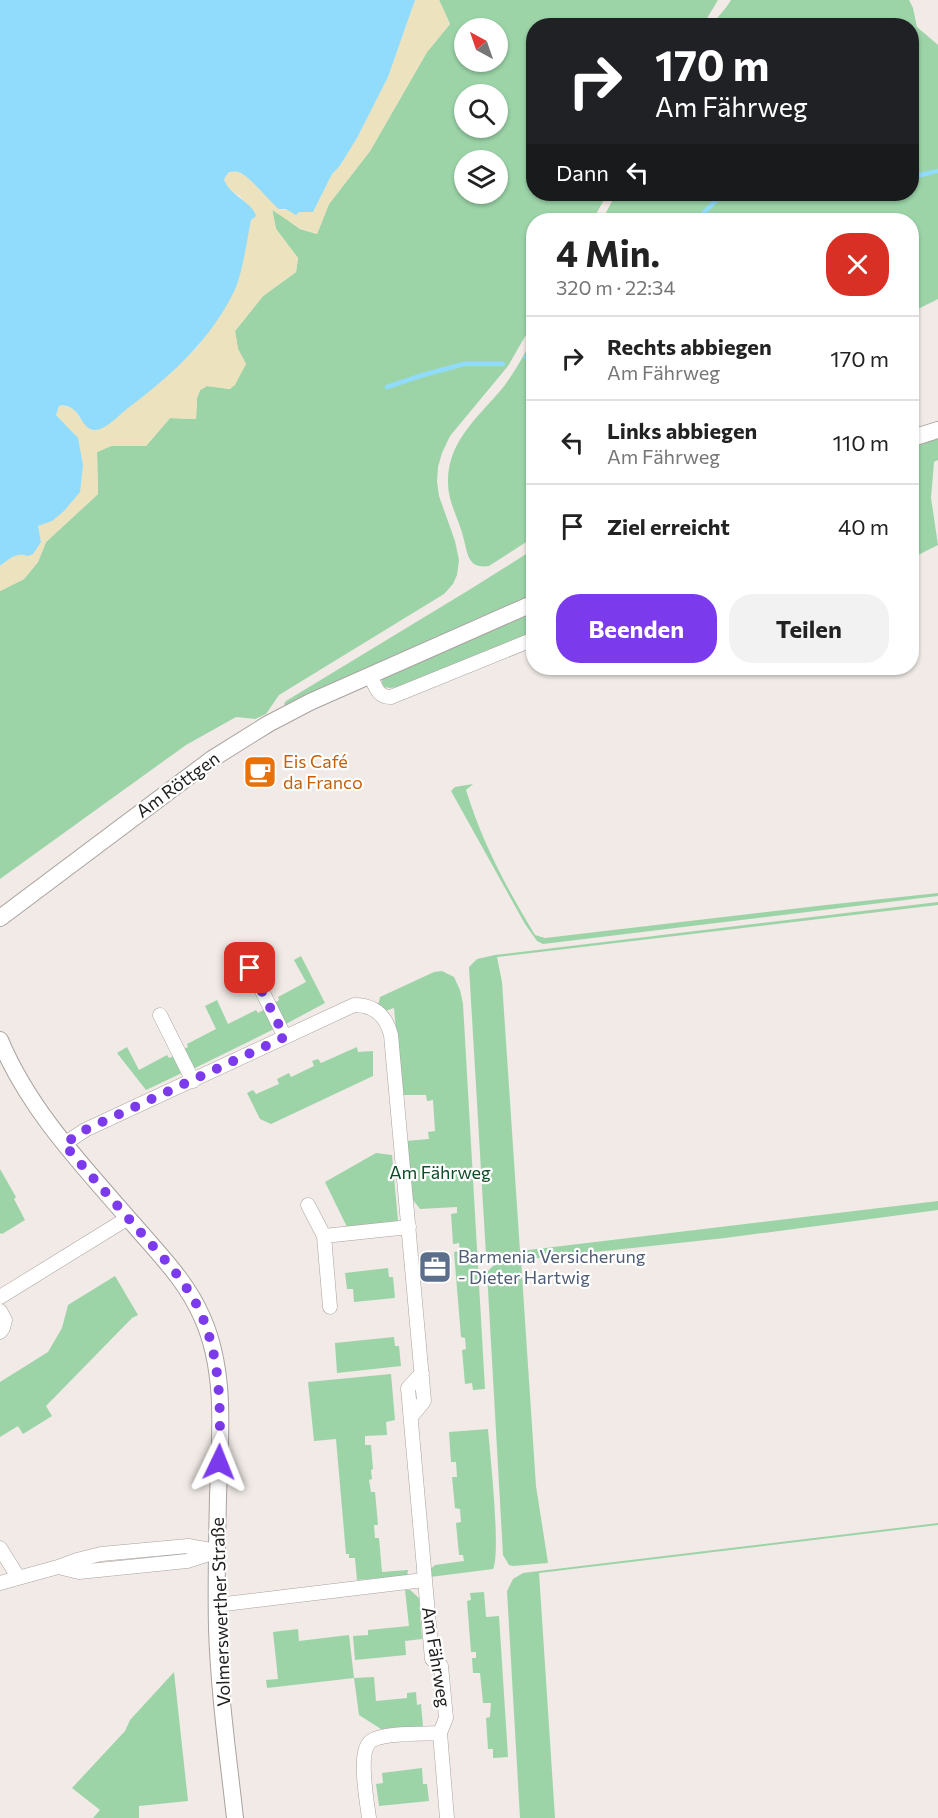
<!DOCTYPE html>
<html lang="de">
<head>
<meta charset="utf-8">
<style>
  body { margin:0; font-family:Commissioner,sans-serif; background:#f2f2f2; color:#222; height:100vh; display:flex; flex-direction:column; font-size:22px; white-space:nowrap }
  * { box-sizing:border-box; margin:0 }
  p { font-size:20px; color:#767676 }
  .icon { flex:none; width:33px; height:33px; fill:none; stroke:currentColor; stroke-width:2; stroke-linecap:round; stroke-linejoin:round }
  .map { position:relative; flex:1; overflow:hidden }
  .drawer { position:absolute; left:526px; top:213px; width:393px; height:462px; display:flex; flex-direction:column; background:#fff; border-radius:24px; box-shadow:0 2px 4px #0004 }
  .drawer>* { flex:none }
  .guide { position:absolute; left:526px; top:18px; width:393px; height:183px; border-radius:24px; box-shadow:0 2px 4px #0004; background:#202124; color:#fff; overflow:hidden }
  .needle { width:39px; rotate:320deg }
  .controls { position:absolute; left:454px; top:18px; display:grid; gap:12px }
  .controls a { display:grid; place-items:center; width:54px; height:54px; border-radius:50%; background:#fff; box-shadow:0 2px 4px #0004; font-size:30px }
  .pin { position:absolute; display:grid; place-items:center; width:51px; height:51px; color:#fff; margin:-26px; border-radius:12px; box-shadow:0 3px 9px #0006 }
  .me { position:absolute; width:66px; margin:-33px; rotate:2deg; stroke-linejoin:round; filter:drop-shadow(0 0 4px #0008) }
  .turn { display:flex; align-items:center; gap:21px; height:126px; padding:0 30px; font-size:27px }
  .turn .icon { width:78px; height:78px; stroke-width:2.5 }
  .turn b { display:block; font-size:42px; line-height:51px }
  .then { display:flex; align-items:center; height:57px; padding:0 30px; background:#0003; gap:12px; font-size:22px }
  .round { display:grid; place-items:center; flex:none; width:63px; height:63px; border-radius:24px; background:#f2f2f2 }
  .summary { display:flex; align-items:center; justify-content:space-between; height:102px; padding:0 30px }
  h1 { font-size:36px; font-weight:700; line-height:45px }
  .button { display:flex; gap:12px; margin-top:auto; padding:12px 30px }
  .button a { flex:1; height:69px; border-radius:24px; background:#7c3aed; color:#fff; font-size:24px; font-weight:700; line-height:69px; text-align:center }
  .button a+a { background:#f2f2f2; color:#222 }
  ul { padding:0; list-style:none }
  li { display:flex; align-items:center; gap:18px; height:84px; padding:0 30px; border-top:2px solid #e0e0e0 }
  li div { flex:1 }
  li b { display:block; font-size:22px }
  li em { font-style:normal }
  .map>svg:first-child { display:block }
  .green { fill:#9cd4a8; fill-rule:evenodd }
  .sand { fill:#ece2bd }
  .water { fill:#91dbfc }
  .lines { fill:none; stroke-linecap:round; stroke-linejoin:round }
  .stream { stroke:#91dbfc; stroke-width:4.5 }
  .minor-casing { stroke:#a9a29f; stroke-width:15 }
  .tertiary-casing { stroke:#a9a29f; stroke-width:18 }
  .minor { stroke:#fff; stroke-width:14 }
  .tertiary { stroke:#fff; stroke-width:16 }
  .route { stroke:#7c3aed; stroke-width:10; stroke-dasharray:0 18 }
  .labels { text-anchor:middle; stroke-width:4.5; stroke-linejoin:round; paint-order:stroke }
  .food-label { font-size:18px; fill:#c56008; stroke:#fff; text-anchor:start }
  .street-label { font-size:18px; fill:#22201e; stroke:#fff }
  .park-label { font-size:18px; fill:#0c4c24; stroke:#fff }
  .service-label { font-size:18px; fill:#4e5e75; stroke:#fff; text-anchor:start }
</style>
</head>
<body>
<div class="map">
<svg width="938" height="1818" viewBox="0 0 938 1818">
  <rect width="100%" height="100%" fill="#f1eae6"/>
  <path class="green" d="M 439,0 L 718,0 L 703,25 L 534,26 L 534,194 L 607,194 L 593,220 L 534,220 L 534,321 L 508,366 L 450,436 L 442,453 L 438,467 L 437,482 L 439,496 L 455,541 L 459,560 L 457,575 L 453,584 L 444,594 L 279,695 L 266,714 L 255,719 L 236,717 L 186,745 L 0,879 L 0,591 L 24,579 L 38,562 L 46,542 L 98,494 L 97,452 L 111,446 L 146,446 L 170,418 L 196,419 L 197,398 L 200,390 L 207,386 L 230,389 L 246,364 L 238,349 L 235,331 L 263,296 L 296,272 L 298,258 L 276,229 L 272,209 L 300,229 L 317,234 L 329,204 L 370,151 L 427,52 L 450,24 ZM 465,28 L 498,28 L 498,62 L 465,62 ZM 465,94 L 498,94 L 498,128 L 465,128 ZM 465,160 L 498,160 L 498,194 L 465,194 Z
    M 731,0 L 909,0 L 913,8 L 917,27 L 938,45 L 938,299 L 912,312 L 912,220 L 602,220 L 616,194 L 912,194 L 912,26 L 712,25 C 718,16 726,9 731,0 Z
    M 534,337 L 534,537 L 489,566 C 469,569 468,556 464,540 C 460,521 448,503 448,483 C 447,440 481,415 505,385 C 516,370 525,353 534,337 Z
    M 938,439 L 938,460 L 934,462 L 931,498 L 938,545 L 912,558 L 912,447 Z
    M 534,549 L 534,596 L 287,707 L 284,704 L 286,701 L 469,590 Z
    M 534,611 L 534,632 L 404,686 L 390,688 L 384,687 L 382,683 L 382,678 Z
    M 473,784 L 466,790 C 482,842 507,889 535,935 L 545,938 L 826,905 L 938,893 L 938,896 L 543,944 L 537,941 L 525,924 L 451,791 L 455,787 Z
    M 938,902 L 938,905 L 497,957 L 502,982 L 520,1251 L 938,1201 L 938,1210 L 725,1238 L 521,1260 L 536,1486 L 548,1563 L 513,1566 L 509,1565 L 503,1555 L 487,1272 L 496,1263 L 496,1258 L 486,1255 L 469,967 L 477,959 L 495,955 Z
    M 301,956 L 325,1003 L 284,1025 L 273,1004 L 279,1000 L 278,997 L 306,982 L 294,960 Z
    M 442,971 L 454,977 L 460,990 L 463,1004 L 485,1389 L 473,1390 L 472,1383 L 465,1384 L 462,1350 L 466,1349 L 465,1338 L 461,1337 L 454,1252 L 460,1251 L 459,1243 L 453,1244 L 451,1214 L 457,1213 L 457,1207 L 420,1209 L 410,1196 L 406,1141 L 429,1139 L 428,1132 L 435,1131 L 433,1100 L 427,1101 L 426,1095 L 402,1095 L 394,1008 L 385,1011 L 378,1006 L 380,997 L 434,972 Z
    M 217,1000 L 228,1024 L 256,1010 L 258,1013 L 265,1009 L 274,1029 L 191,1070 L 182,1050 L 188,1047 L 187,1044 L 216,1029 L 205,1006 Z
    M 127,1047 L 139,1070 L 167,1055 L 169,1058 L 176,1055 L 184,1072 L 146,1090 L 117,1053 Z
    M 357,1047 L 358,1052 L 373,1051 L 373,1076 L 271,1124 L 260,1119 L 247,1093 L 253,1090 L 256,1094 L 279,1084 L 277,1079 L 289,1073 L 291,1077 L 314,1066 L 312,1061 L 318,1059 L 321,1063 Z
    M 376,1153 L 392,1155 L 398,1221 L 347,1227 L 325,1182 Z
    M 0,1169 L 16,1197 L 14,1199 L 25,1220 L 2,1234 L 0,1233 Z
    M 388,1268 L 389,1277 L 393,1277 L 395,1298 L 354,1302 L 353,1289 L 347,1289 L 345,1273 Z
    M 115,1276 L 138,1315 L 132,1318 L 46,1406 L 52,1416 L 23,1434 L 18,1426 L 0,1437 L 0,1382 L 48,1352 L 62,1328 L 68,1305 Z
    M 394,1337 L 395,1346 L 399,1346 L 401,1366 L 337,1373 L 335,1343 Z
    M 391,1374 L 395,1420 L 386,1422 L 387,1435 L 365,1436 L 365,1445 L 371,1445 L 373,1469 L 371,1470 L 372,1479 L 369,1480 L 371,1492 L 375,1492 L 378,1525 L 374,1525 L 375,1538 L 379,1538 L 382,1572 L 408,1570 L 407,1576 L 357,1580 L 355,1558 L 349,1558 L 349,1554 L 346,1554 L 336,1439 L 314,1441 L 308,1382 Z
    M 488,1429 C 490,1453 501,1553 493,1569 L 430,1577 L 428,1571 L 435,1565 L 464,1561 L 463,1555 L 459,1555 L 456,1523 L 461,1522 L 460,1509 L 455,1508 L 452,1477 L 457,1477 L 456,1462 L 451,1462 L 449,1432 Z
    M 938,1523 L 938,1525 L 539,1573 L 555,1818 L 520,1818 L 507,1591 L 513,1579 L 523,1573 L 539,1571 Z
    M 405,1590 L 410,1590 L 419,1598 L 422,1639 L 405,1641 L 406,1655 L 355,1660 L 353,1636 L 368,1635 L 368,1630 L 409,1626 Z
    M 484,1592 L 486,1617 L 499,1616 L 508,1757 L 493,1758 L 493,1749 L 488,1749 L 486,1718 L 490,1717 L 491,1703 L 483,1703 L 480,1673 L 473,1673 L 472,1658 L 476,1658 L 476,1652 L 471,1652 L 467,1601 L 471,1600 L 470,1593 Z
    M 298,1629 L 299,1641 L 349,1635 L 354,1678 L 374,1677 L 376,1701 L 407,1698 L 407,1693 L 416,1692 L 417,1705 L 421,1704 L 423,1727 L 381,1729 L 359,1715 L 354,1678 L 267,1688 L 266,1680 L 278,1679 L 273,1632 Z
    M 174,1672 L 188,1801 L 139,1806 L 139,1818 L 93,1818 L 100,1810 L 72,1788 L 125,1731 L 130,1720 Z
    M 422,1768 L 423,1784 L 427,1784 L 429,1801 L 379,1806 L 376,1784 L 383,1783 L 382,1773 Z"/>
  <path class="sand" d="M 415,0 L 439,0 L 450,24 L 427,52 L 370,151 L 329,204 L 317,234 L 301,229 L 272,210 L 276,229 L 298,258 L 296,272 L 263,296 L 235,331 L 238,349 L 246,364 L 235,385 L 230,389 L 207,386 L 200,390 L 197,398 L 196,419 L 170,418 L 146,446 L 111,446 L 97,452 L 98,494 L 46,542 L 38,562 L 24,579 L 0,591 L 0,566 L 14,555 L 41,541 L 38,526 L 52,520 L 64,511 L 78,438 L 56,415 L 59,406 L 63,405 L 75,410 L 81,420 L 107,425 L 198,347 L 236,286 L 251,220 L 247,205 L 239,195 L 229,191 L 224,179 L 229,172 L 237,171 L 245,175 L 282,210 C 289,208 304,212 313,212 L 332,174 L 339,167 L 357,138 L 388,77 Z"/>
  <path class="water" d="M 0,0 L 415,0 L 388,77 L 357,138 L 339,167 L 332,174 L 313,212 L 299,212 L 296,215 L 286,209 L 279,209 C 269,201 248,174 238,172 C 235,171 232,172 229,172 L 224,179 C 229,196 252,201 256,216 L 251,220 C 247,240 243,269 236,287 C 213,338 172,375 128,408 C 119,415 105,431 94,430 C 84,429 81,416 75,411 C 73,408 67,406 63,405 L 59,406 L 56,415 L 78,438 L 83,465 L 80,492 L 64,511 L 52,521 L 38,526 L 41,542 L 33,554 L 28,556 C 15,552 10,559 0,566 Z"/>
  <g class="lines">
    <path class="stream" d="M 912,177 L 938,171
      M 697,220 L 722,194
      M 526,357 L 534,353
      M 387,387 L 423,375 L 464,364 L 503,364"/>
    <g class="minor-casing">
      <path id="minor" d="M 371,677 C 376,688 378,697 391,697 L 534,639
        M 250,967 L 285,1037
        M 160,1015 L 193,1081
        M 64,1144 L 85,1130 L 354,1005 C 375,1005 386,1016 391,1035 L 424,1401 L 411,1417
        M 308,1205 L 324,1236
        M 0,1297 L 128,1218
        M 330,1307 L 324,1236 L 409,1227
        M 0,1311 L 5,1320 L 3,1328 L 0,1332
        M 422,1373 L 408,1388 L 432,1659 L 441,1666 L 446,1718 L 440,1733 L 447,1818
        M 0,1548 L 18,1577
        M 58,1567 L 79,1572 L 187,1561 L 215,1552
        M 0,1583 L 58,1567 L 77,1560 L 101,1554 L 188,1546 L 217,1551
        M 217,1605 L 424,1580
        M 369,1818 C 367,1801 357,1751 371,1741 C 383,1732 424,1734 440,1733"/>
    </g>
    <g class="tertiary-casing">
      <path id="tertiary" d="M 912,438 L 938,430
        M 0,918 L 212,759 L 268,724 L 310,702 L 534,603
        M 0,1040 C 30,1112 85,1168 135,1226 C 160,1255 187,1282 202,1317 C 227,1372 220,1438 218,1497 C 217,1541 216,1585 217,1628 C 219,1692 228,1755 235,1818"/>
    </g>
    <use href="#minor" class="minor"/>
    <use href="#tertiary" class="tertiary"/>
  </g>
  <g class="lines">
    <path class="route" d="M 219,1462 C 221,1414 221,1365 204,1321 C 191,1287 166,1261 143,1235 C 117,1205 90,1175 64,1144 L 85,1130 L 285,1037 L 250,968"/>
  </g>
  <defs>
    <g id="cafe-square" transform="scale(1.725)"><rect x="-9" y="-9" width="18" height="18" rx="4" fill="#e8710a" stroke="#fff"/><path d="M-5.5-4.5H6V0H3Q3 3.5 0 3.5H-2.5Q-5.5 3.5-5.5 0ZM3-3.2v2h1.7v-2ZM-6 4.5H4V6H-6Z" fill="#fff"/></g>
    <g id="office-square" transform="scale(1.725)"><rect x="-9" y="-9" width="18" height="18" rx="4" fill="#5c6f8a" stroke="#fff"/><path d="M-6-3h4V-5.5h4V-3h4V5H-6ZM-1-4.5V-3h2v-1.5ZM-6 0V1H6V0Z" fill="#fff"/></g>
  </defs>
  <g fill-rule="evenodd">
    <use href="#cafe-square" x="260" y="772"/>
    <use href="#office-square" x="435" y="1267"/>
  </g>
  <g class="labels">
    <g class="food-label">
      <text x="283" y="768">Eis Café<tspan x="283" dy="21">da Franco</tspan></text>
    </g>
    <g class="street-label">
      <text transform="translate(178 785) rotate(-36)" y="6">Am Röttgen</text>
      <text transform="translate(221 1612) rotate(-92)" y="6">Volmerswerther Straße</text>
      <text transform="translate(436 1657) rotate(81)" y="6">Am Fährweg</text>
    </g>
    <g class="park-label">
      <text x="440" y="1179">Am Fährweg</text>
    </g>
    <g class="service-label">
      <text x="458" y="1263">Barmenia Versicherung<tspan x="458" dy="21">- Dieter Hartwig</tspan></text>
    </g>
  </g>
</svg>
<div class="controls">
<a><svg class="needle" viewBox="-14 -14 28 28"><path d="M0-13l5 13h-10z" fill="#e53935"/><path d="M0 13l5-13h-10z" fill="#767676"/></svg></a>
<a><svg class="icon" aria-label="search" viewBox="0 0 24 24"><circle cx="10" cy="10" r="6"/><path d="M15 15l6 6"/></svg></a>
<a><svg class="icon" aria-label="layers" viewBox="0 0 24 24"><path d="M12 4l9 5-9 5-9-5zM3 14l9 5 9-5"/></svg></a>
</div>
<div class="pin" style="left:250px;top:968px;background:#d93025"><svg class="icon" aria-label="arrive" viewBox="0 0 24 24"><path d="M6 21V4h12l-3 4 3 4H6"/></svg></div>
<svg class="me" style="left:219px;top:1462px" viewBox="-20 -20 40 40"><path d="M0-17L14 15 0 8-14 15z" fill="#7c3aed" stroke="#fff" stroke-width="4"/></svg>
<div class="guide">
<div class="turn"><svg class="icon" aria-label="right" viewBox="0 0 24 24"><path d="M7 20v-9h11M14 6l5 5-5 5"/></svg><div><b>170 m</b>Am Fährweg</div></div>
<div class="then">Dann<svg class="icon" aria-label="left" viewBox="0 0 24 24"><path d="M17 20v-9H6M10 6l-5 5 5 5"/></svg></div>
</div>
<section class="drawer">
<div class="summary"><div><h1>4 Min.</h1><p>320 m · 22:34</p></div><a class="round" style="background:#d93025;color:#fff"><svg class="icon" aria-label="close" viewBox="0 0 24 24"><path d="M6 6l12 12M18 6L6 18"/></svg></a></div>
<ul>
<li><svg class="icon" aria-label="right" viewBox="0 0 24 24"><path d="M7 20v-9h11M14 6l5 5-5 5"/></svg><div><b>Rechts abbiegen</b><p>Am Fährweg</p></div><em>170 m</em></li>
<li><svg class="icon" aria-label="left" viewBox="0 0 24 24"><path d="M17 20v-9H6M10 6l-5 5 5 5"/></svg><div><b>Links abbiegen</b><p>Am Fährweg</p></div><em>110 m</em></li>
<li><svg class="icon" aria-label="arrive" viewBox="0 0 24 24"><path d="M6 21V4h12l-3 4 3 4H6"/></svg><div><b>Ziel erreicht</b></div><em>40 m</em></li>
</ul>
<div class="button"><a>Beenden</a><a>Teilen</a></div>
</section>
</div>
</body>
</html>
